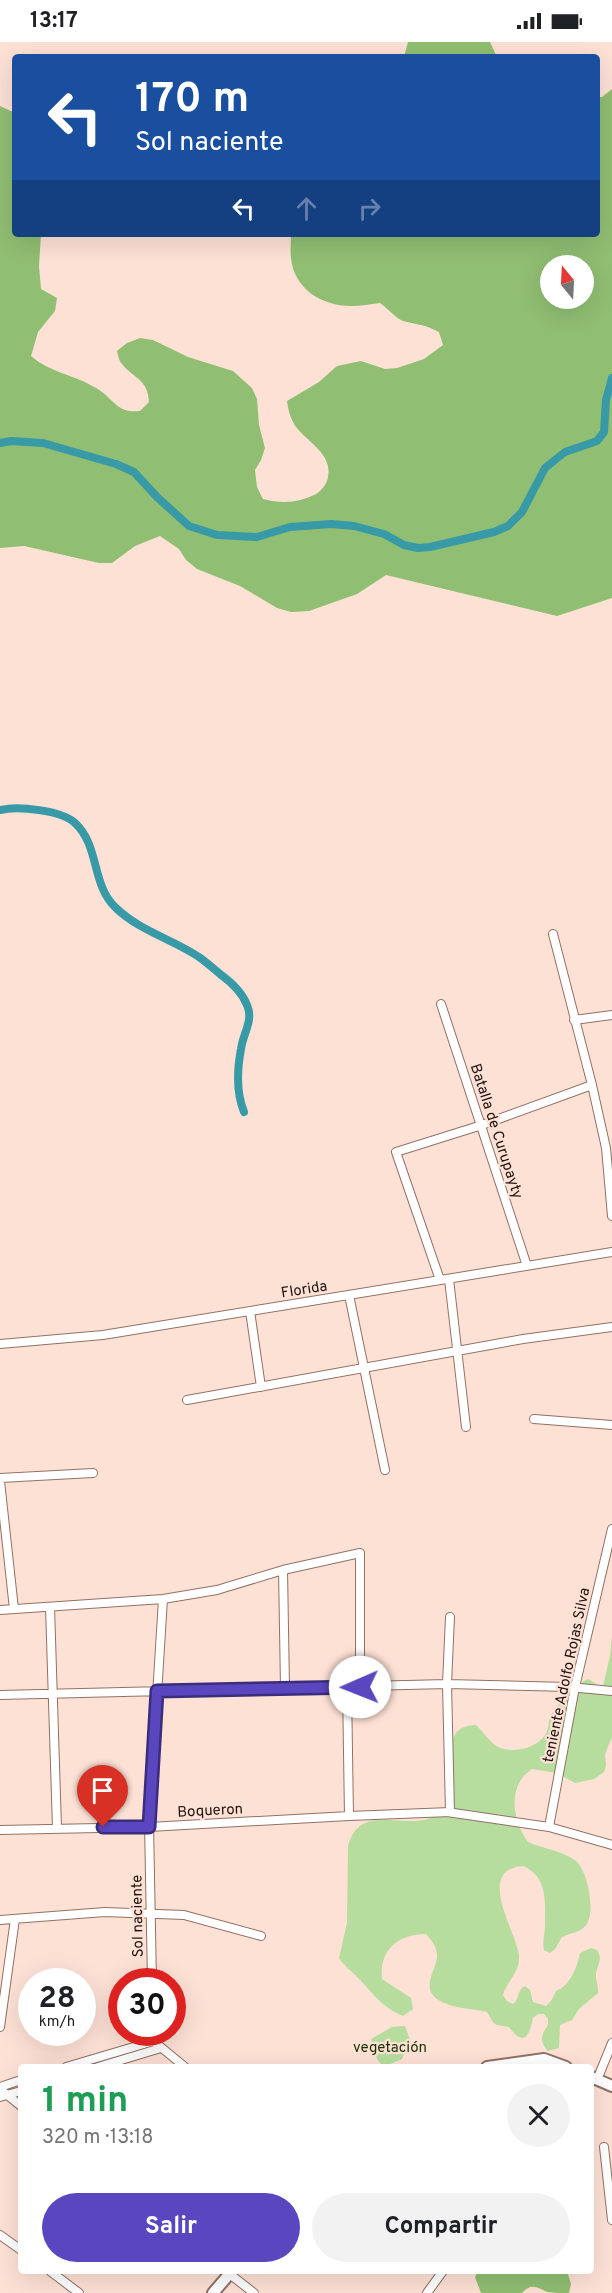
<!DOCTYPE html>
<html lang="es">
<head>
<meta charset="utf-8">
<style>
  body { margin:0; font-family:Overpass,sans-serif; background:#f2f2f2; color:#202124; height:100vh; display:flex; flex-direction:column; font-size:22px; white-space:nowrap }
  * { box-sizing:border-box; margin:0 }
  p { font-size:20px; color:#757577 }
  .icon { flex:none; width:33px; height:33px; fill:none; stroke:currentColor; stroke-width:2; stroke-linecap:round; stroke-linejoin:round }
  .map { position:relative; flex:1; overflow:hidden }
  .details { position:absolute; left:18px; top:2022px; width:576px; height:210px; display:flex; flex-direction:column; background:#fff; border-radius:6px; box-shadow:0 6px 24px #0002 }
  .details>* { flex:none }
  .guide { position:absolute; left:12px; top:12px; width:588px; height:183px; border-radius:6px; box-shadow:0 6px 24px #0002; background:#1a4fa0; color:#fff; overflow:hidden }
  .needle { width:39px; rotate:342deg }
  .fabs { position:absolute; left:540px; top:213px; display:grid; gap:12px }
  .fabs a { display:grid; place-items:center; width:54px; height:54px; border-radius:50%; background:#fff; box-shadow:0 6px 24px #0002; font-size:30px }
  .speed { position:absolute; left:18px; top:1926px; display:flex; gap:12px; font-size:30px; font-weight:700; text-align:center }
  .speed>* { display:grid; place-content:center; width:78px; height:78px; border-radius:50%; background:#fff; box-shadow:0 6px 24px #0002; line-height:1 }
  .speed small { font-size:15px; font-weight:400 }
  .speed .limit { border:9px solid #d22; background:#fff; color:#111 }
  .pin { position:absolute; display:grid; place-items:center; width:51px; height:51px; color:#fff; margin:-62px -26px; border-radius:50% 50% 50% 0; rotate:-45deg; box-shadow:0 0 6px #0007 }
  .pin .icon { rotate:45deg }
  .me { position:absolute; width:66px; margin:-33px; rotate:269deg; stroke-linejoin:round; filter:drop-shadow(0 0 4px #0008) }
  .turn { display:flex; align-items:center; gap:21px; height:126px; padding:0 24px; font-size:27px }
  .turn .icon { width:78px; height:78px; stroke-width:2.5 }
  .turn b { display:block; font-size:42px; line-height:51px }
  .lanes { display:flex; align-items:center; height:57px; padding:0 24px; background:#0003; justify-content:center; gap:30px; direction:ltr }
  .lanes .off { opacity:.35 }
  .round { display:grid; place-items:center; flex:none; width:63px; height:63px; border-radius:32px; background:#f2f2f2 }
  .head { display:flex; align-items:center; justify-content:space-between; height:102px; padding:0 24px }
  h1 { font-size:36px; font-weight:700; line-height:45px; color:#1e9e55 }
  .action { display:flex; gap:12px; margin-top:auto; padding:12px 24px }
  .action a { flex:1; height:69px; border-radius:36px; background:#5a47bf; color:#fff; font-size:24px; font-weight:700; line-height:69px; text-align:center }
  .action a+a { background:#f2f2f2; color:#202124 }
  .status { display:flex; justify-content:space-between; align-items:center; height:42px; padding:0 30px; background:#fff; direction:ltr }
  .status svg { height:16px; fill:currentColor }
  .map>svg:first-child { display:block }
  .green { fill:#b6dc9e }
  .forest { fill:#90be72; fill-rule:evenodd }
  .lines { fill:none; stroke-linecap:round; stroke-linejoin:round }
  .canal { stroke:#389aa6; stroke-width:8 }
  .minor-casing { stroke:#917164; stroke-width:10 }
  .secondary-casing { stroke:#917164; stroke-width:14 }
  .minor { stroke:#fff; stroke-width:8 }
  .secondary { stroke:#fff; stroke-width:10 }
  .route-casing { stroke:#3a2e7c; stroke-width:15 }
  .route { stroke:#5a47bf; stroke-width:10 }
  .labels { text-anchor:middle; stroke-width:4.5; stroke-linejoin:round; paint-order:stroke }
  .street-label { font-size:15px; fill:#1f130e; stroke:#fee1d5 }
  .park-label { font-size:15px; fill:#173300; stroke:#fee1d5 }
</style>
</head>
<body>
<div class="status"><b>13:17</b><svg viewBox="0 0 49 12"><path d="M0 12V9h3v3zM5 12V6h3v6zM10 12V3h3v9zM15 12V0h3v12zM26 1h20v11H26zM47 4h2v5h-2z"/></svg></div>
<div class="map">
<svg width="612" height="2251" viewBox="0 0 612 2251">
  <rect width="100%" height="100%" fill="#fee1d5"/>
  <path class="green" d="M 612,1595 L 612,1695 L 605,1712 L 606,1724 L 604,1730 L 594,1737 L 575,1741 L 557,1731 L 532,1727 C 506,1744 513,1780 528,1800 C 544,1807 561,1808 576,1819 C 588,1829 596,1872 586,1883 C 580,1891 570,1891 562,1895 L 555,1907 L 550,1911 L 544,1908 C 542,1899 545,1892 545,1883 C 545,1859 548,1835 523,1824 C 474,1828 517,1890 519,1914 C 520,1930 507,1939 503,1953 L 507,1959 L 513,1962 C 520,1957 517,1947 525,1944 L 530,1948 L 533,1960 L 546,1964 L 551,1959 L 556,1949 C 571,1943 577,1925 580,1911 L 591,1906 L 597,1908 C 603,1918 598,1921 596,1931 C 595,1938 599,1945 598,1951 L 579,1967 L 572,1978 L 560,1983 L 559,2006 L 548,2009 C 539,1999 541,1993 548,1983 L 548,1977 L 544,1972 L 538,1972 L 533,1976 C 529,1995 524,2005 509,1985 C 492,1982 496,1985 487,1970 C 471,1966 451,1967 437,1957 C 420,1945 438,1926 437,1913 C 437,1904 431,1898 426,1892 C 398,1892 379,1908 382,1937 L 411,1956 L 413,1967 L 403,1974 C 379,1963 376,1954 359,1937 C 352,1929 345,1925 339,1916 L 347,1881 L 348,1804 C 362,1754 413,1796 442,1769 C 468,1744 429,1684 476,1683 C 483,1689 488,1698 495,1703 C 509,1713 536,1707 545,1693 C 549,1688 548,1681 550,1675 C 554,1666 579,1640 588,1637 L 598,1643 L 603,1644 L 610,1614 Z
    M 405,1984 L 410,1998 L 402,2017 L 383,2025 L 377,2017 L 371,1997 L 392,1985 Z"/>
  <path class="forest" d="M 408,0 L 490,0 L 497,15 L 404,15 Z
    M 612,47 L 612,556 L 557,574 L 386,533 L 357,552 L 309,569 L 291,570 L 277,566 L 240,544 L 197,527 L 186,518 L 179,507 L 160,494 L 135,504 L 112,521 L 99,521 L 24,504 L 0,506 L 0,64 L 15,71 L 15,192 L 41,192 L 39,224 L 41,247 L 57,256 L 55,269 L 38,290 L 31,314 C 49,330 75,333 96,346 C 114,356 116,372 140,369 L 149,360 C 148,337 134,337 122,322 C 119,319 118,313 117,309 L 127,301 L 140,296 L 153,298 L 188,315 L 233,329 L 252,346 L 257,357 L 259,383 L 265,406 L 261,418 L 255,428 L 257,445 L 263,457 C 281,462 298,461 314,453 C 321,450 327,442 328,435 C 333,411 305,399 294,382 C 290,375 288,367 287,359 L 319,340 L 337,324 L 361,319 L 385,327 L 397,326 L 424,317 L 443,303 L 439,290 C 424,282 418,283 403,279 C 397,277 386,265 380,261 C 370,262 361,264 351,264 C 322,264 294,247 291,216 C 290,208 291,200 291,192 L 597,192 L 597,55 L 602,55 ZM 550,224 L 584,224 L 584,256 L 550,256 Z
    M 478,2229 L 567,2229 L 571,2242 L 569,2251 C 562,2251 554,2251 548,2250 C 537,2246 532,2240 522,2251 L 481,2251 L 475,2235 Z"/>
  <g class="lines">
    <path class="canal" d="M 0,401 L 11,399 L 43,401 L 116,422 L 134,430 L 157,455 L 189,484 L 217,493 L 257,495 L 290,485 L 331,482 L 354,484 L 384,492 L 404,503 L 418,506 L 430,505 L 494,490 L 508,484 L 522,470 L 545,426 L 565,410 L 597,399 L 604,390 L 606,358 L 612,336
      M 0,768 C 18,764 61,768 75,781 C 100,804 91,843 116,866 C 140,889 172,897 199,915 C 206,920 213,926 220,932 C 231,940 242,950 247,963 C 254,978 243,991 241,1007 C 237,1028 236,1050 244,1070"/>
    <g class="minor-casing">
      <path id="minor" d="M 553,892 L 592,1043 L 606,1106 L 612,1174
        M 441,962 L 527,1224
        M 574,978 L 612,973
        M 449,1237 L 466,1385
        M 440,1238 L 396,1110 L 482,1083 L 592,1043
        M 349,1253 L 385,1428
        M 250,1269 L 261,1345
        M 0,1302 L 103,1293 L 612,1210
        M 187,1358 L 523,1297 L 612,1285
        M 534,1377 L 612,1383
        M 0,1436 L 93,1431
        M 0,1439 L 14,1567
        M 283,1528 L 285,1646
        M 50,1565 L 57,1786
        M 0,1568 L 163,1557 L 217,1548 L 283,1528 L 360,1511 L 360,1645
        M 347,1645 L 349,1774
        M 0,1653 L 447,1642 L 569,1645 L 612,1649
        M 447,1770 L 549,1785 L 612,1803
        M 549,1785 L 575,1645 L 612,1487
        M 0,1788 L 149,1785 L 349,1774 L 450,1770 L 447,1642 L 450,1575
        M 0,1878 L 105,1870 L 184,1873 L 261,1894
        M 152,1940 L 149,1782 L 163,1557
        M 0,1985 L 15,1877
        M 157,2002 L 185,2025
        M 66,2025 L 154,1999
        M 98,2025 L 161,2006
        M 597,2038 L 612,2001
        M 0,2045 L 21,2038
        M 0,2047 L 21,2064
        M 0,2055 L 21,2049
        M 604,2105 L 612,2178
        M 0,2193 L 21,2208
        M 50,2229 L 79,2251
        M 227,2230 L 254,2251
        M 427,2251 L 443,2229"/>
    </g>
    <g class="secondary-casing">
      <path id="secondary" d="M 487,2025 L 544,2017 L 566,2025
        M 591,2035 L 612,2044
        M 213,2251 L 232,2229"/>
    </g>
    <use href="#minor" class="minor"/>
    <use href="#secondary" class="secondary"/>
  </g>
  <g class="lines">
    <g class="route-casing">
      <path id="route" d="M 103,1785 L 149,1785 L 157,1649 L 360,1645"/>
    </g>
    <use href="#route" class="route"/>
  </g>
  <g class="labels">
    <g class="street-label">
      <text transform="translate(497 1089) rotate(72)" y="5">Batalla de Curupayty</text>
      <text transform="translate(304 1247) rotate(-9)" y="5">Florida</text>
      <text transform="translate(566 1633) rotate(-78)" y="5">teniente Adolfo Rojas Silva</text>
      <text transform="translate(210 1768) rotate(-3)" y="5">Boqueron</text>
      <text transform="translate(137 1874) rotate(-91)" y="5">Sol naciente</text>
    </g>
    <g class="park-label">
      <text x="390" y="2010">vegetación</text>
    </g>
  </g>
</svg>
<div class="fabs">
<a><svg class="needle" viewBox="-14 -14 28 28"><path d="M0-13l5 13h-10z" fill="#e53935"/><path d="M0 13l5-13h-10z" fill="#757577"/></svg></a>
</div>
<div class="speed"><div>28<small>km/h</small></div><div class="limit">30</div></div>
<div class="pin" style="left:103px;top:1785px;background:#d93025"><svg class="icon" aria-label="arrive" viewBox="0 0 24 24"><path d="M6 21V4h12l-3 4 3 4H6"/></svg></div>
<svg class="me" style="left:360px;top:1645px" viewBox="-20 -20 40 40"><circle r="19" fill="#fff"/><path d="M0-13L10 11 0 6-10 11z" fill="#5a47bf"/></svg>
<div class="guide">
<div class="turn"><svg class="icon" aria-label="left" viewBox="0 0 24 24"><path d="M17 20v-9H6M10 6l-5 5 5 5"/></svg><div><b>170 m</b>Sol naciente</div></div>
<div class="lanes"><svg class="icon" aria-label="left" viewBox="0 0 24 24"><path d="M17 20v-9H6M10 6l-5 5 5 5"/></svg><svg class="icon off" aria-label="ahead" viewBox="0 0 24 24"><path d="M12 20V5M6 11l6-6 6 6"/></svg><svg class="icon off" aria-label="right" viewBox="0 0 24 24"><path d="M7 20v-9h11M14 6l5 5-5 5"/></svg></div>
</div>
<section class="details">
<div class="head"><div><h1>1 min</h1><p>320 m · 13:18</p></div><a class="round"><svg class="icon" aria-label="close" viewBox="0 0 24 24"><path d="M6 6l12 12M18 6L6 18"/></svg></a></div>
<div class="action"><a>Salir</a><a>Compartir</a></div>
</section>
</div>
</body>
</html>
